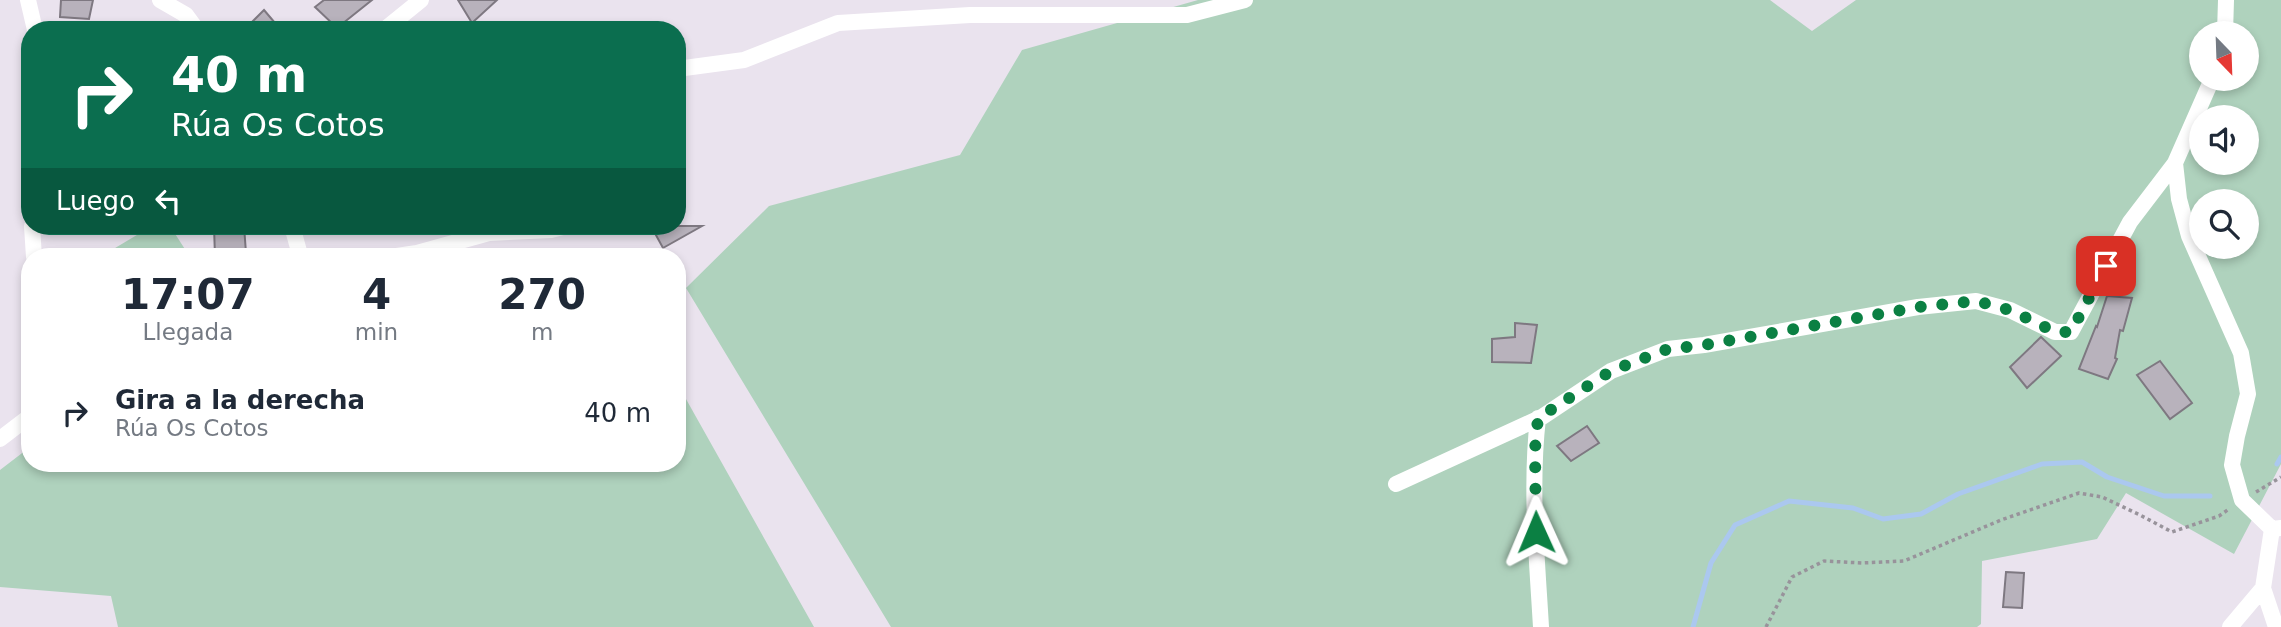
<!DOCTYPE html>
<html lang="es">
<head>
<meta charset="utf-8">
<style>
  body { margin:0; font-family:"DejaVu Sans",sans-serif; background:#f2f2f3; color:#1f2937; height:100vh; display:flex; flex-direction:column; font-size:26px; white-space:nowrap }
  * { box-sizing:border-box; margin:0 }
  p { font-size:23px; color:#747a83 }
  .icon { flex:none; width:38px; height:38px; fill:none; stroke:currentColor; stroke-width:2; stroke-linecap:round; stroke-linejoin:round }
  .map { position:relative; flex:1; overflow:hidden }
  .sheet { position:absolute; left:21px; top:248px; width:665px; height:224px; display:flex; flex-direction:column; background:#fff; border-radius:28px; box-shadow:0 4px 10px #0003 }
  .sheet>* { flex:none }
  .top-card { position:absolute; left:21px; top:21px; width:665px; height:214px; border-radius:28px; box-shadow:0 4px 10px #0003; background:#0b6e4f; color:#fff; overflow:hidden }
  .needle { width:46px; rotate:157deg }
  .buttons { position:absolute; left:2189px; top:21px; display:grid; gap:14px }
  .buttons a { display:grid; place-items:center; width:70px; height:70px; border-radius:50%; background:#fff; box-shadow:0 4px 10px #0003; font-size:35px }
  .pin { position:absolute; display:grid; place-items:center; width:60px; height:60px; color:#fff; margin:-30px; border-radius:14px; box-shadow:0 4px 10px #0006 }
  .me { position:absolute; width:77px; margin:-38px; rotate:359deg; stroke-linejoin:round; filter:drop-shadow(0 0 5px #0008) }
  .turn { display:flex; align-items:center; gap:24px; height:147px; padding:0 35px; font-size:32px }
  .turn .icon { width:91px; height:91px; stroke-width:2.5 }
  .turn b { display:block; font-size:49px; line-height:60px }
  .then { display:flex; align-items:center; height:66px; padding:0 35px; background:#0003; gap:14px; font-size:26px }
  .eta { display:flex; justify-content:space-evenly; align-items:center; height:119px; text-align:center }
  .eta b { font-size:42px; font-weight:600; line-height:49px }
  ul { padding:0; list-style:none }
  li { display:flex; align-items:center; gap:21px; height:91px; padding:0 35px }
  li div { flex:1 }
  li b { display:block; font-size:26px }
  li em { font-style:normal }
  .map>svg:first-child { display:block }
  .green { fill:#afd2bd; fill-rule:evenodd }
  .lines { fill:none; stroke-linecap:round; stroke-linejoin:round }
  .stream { stroke:#abc8ef; stroke-width:5 }
  .building { fill:#b8b2bc; stroke:#7e7881; stroke-width:2 }
  .path { stroke:#98939b; stroke-width:3.5; stroke-dasharray:3.5 3.5; stroke-linecap:butt }
  .minor { stroke:#fff; stroke-width:16 }
  .route { stroke:#0b8043; stroke-width:12; stroke-dasharray:0 21.6 }
</style>
</head>
<body>
<div class="map">
<svg width="2281" height="627" viewBox="0 0 2281 627">
  <rect width="100%" height="100%" fill="#eae3ee"/>
  <path class="green" d="M 1198,0 L 1770,0 L 1812,31 L 1856,0 L 2281,0 L 2281,464 L 2234,554 L 2126,493 L 2097,539 L 1982,561 L 1981,624 L 1977,627 L 891,627 L 686,288 L 769,206 L 960,155 L 1022,50 ZM 2202,33 L 2247,33 L 2247,79 L 2202,79 ZM 2202,117 L 2247,117 L 2247,163 L 2202,163 ZM 2202,201 L 2247,201 L 2247,247 L 2202,247 Z
    M 152,226 L 170,226 L 190,257 L 100,257 Z
    M 677,383 L 814,627 L 118,627 L 111,596 L 0,587 L 0,470 L 30,447 L 30,464 L 677,464 Z"/>
  <g class="lines">
    <path class="stream" d="M 2277,464 L 2281,457
      M 1693,627 L 1711,563 L 1735,525 L 1789,501 L 1853,508 L 1883,519 L 1921,514 L 1958,494 L 2042,464 L 2082,462 L 2107,477 L 2164,496 L 2210,496"/>
  </g>
  <path class="building" d="M 61,0 L 93,0 L 89,19 L 60,17 Z
    M 324,0 L 372,0 L 337,28 L 315,7 Z
    M 458,0 L 497,0 L 472,23 Z
    M 264,10 L 281,30 L 244,30 Z
    M 214,226 L 244,226 L 246,253 L 215,257 Z
    M 651,226 L 702,226 L 663,248 Z
    M 2107,296 L 2132,298 L 2123,331 L 2120,330 L 2115,358 L 2117,359 L 2108,379 L 2079,369 L 2096,326 L 2097,327 Z
    M 1515,323 L 1537,325 L 1531,363 L 1492,362 L 1492,339 L 1515,337 Z
    M 2041,337 L 2061,356 L 2027,388 L 2010,367 Z
    M 2160,361 L 2192,403 L 2170,419 L 2137,375 Z
    M 1587,426 L 1599,443 L 1571,461 L 1557,446 Z
    M 2006,572 L 2024,573 L 2022,608 L 2003,607 Z"/>
  <g class="lines">
    <path class="path" d="M 2256,492 L 2281,477
      M 1766,627 L 1792,577 L 1824,561 L 1862,563 L 1904,561 L 2001,520 L 2079,493 L 2102,497 L 2140,515 L 2172,532 L 2219,516 L 2229,509"/>
    <path class="minor" d="M 28,0 L 35,30
      M 160,0 L 186,15 L 197,30
      M 384,30 L 421,0
      M 2225,33 L 2226,0
      M 677,69 L 744,60 L 838,23 L 970,15 L 1187,15 L 1245,0
      M 2212,79 L 2175,163 L 2179,199 L 2189,236 L 2241,353 L 2248,394 L 2237,436 L 2232,465 L 2242,500 L 2272,529 L 2281,528
      M 30,191 L 30,196
      M 32,226 L 34,257
      M 292,226 L 300,255 L 308,257
      M 390,257 L 417,253 L 489,233 L 551,230 L 567,226
      M 1538,418 C 1530,487 1537,558 1541,627
      M 0,439 L 30,416
      M 1396,484 L 1542,417 L 1611,371 L 1668,349 L 1704,345 L 1918,307 L 1976,301 L 2010,310 L 2055,332 L 2071,332 L 2130,222 L 2175,163
      M 2272,529 L 2263,588 L 2276,627
      M 2230,627 L 2263,588"/>
  </g>
  <g class="lines">
    <path class="route" d="M 1536,532 L 1535,449 L 1538,418 L 1611,371 L 1668,349 L 1704,345 L 1919,307 L 1976,301 L 2010,310 L 2055,332 L 2071,332 L 2106,266"/>
  </g>
</svg>
<div class="buttons">
<a><svg class="needle" viewBox="-14 -14 28 28"><path d="M0-13l5 13h-10z" fill="#e53935"/><path d="M0 13l5-13h-10z" fill="#747a83"/></svg></a>
<a><svg class="icon" aria-label="sound" viewBox="0 0 24 24"><path d="M4 9h4l5-4v14l-5-4H4zM17 9q2 3 0 6"/></svg></a>
<a><svg class="icon" aria-label="search" viewBox="0 0 24 24"><circle cx="10" cy="10" r="6"/><path d="M15 15l6 6"/></svg></a>
</div>
<div class="pin" style="left:2106px;top:266px;background:#d93025"><svg class="icon" aria-label="arrive" viewBox="0 0 24 24"><path d="M6 21V4h12l-3 4 3 4H6"/></svg></div>
<svg class="me" style="left:1536px;top:532px" viewBox="-20 -20 40 40"><path d="M0-17L14 15 0 8-14 15z" fill="#0b8043" stroke="#fff" stroke-width="4"/></svg>
<div class="top-card">
<div class="turn"><svg class="icon" aria-label="right" viewBox="0 0 24 24"><path d="M7 20v-9h11M14 6l5 5-5 5"/></svg><div><b>40 m</b>Rúa Os Cotos</div></div>
<div class="then">Luego<svg class="icon" aria-label="left" viewBox="0 0 24 24"><path d="M17 20v-9H6M10 6l-5 5 5 5"/></svg></div>
</div>
<section class="sheet">
<div class="eta">
<div><b>17:07</b><p>Llegada</p></div>
<div><b>4</b><p>min</p></div>
<div><b>270</b><p>m</p></div>
</div>
<ul>
<li><svg class="icon" aria-label="right" viewBox="0 0 24 24"><path d="M7 20v-9h11M14 6l5 5-5 5"/></svg><div><b>Gira a la derecha</b><p>Rúa Os Cotos</p></div><em>40 m</em></li>
</ul>
</section>
</div>
</body>
</html>
